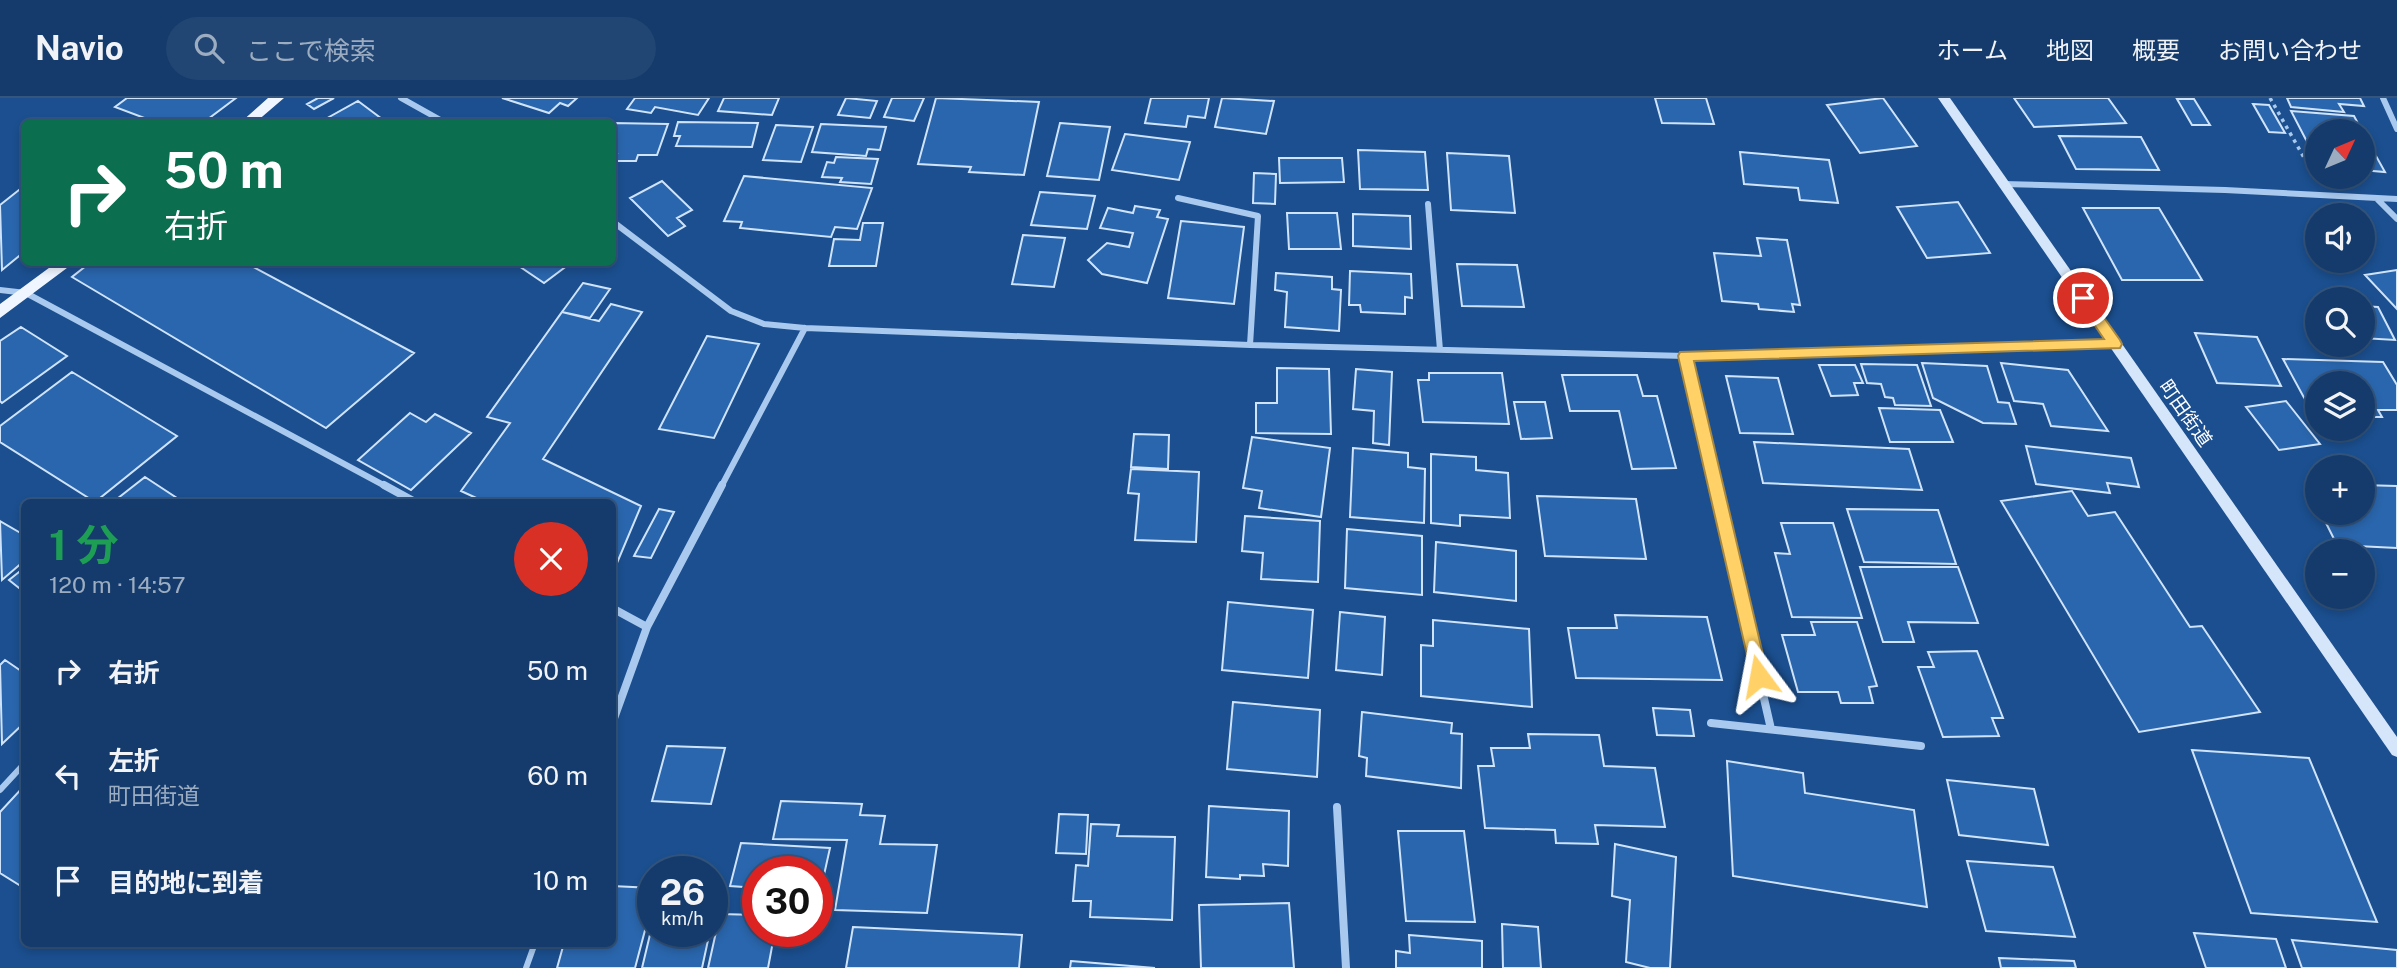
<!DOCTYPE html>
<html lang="ja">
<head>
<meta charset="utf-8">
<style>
  body { margin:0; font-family:"Public Sans","Noto Sans JP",sans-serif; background:#214673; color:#f1f3f6; height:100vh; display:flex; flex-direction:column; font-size:26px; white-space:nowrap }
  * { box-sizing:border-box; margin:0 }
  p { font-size:23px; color:#9dadc1 }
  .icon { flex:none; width:38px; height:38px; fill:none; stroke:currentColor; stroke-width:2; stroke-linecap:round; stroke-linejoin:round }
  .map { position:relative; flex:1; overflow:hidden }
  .sheet { position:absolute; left:21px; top:401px; width:595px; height:448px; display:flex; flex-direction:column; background:#143b6b; border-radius:10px; box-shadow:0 4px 10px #0003,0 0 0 2px #33557e }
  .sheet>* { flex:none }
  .guide { position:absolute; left:21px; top:21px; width:595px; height:147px; border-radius:10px; box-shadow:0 4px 10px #0003,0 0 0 2px #33557e; background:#0b6e4f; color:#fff; overflow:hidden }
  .needle { width:46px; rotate:46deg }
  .fabs { position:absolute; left:2305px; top:21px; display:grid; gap:14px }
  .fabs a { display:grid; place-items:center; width:70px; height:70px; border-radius:50%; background:#143b6b; box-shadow:0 4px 10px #0003,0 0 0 2px #33557e; font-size:35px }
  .speed { position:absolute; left:637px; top:758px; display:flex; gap:14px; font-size:35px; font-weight:700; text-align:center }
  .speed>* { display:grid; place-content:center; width:91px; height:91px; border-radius:50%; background:#143b6b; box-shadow:0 4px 10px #0003,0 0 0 2px #33557e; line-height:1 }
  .speed small { font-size:18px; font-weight:400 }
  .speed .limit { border:10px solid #d22; background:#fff; color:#111 }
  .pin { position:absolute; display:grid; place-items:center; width:60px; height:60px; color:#fff; margin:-30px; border:4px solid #fff; border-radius:50%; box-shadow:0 2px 7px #0007 }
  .me { position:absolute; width:77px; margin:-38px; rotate:347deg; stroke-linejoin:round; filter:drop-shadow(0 0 5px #0008) }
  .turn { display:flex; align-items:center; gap:24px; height:147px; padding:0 28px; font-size:32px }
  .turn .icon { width:91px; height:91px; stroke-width:2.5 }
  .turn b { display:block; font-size:49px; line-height:60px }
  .round { display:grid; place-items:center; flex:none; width:74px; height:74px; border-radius:37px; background:#214673 }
  .headline { display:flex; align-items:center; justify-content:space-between; height:119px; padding:0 28px }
  h1 { font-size:42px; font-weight:700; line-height:52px; color:#1e9e55 }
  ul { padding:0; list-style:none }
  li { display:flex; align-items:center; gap:21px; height:105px; padding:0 28px }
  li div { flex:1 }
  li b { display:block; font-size:26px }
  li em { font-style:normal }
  header { display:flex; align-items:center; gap:42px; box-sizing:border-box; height:98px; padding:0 35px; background:#143b6b; border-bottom:2px solid #33557e }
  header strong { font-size:33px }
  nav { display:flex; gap:38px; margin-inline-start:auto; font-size:24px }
  .search { width:490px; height:63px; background:#214673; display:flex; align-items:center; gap:18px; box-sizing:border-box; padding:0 24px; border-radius:38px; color:#9dadc1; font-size:26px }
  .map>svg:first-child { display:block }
  .building { fill:#2a66ad; stroke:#cfe3fa; stroke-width:2 }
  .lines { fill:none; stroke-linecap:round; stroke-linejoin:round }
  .path { stroke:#a9c9ee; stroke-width:3.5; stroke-dasharray:3.5 4.5; stroke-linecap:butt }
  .service { stroke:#a9c9ee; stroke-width:6 }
  .minor-far1 { stroke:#a9c9ee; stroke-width:6 }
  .minor { stroke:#a9c9ee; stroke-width:8 }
  .secondary { fill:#d6e6fa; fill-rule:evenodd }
  .primary { fill:#f0f6ff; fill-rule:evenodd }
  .route { fill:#ffd166; stroke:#a68842; stroke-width:2 }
  .labels { text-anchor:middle; stroke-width:7; stroke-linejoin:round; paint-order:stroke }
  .street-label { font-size:19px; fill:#fff; stroke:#1b4f8f }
</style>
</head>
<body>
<header>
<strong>Navio</strong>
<div class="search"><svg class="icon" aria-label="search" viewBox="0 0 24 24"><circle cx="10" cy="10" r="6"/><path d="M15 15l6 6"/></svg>ここで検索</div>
<nav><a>ホーム</a><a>地図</a><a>概要</a><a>お問い合わせ</a></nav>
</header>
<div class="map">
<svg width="2397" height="870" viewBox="0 0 2397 870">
  <rect width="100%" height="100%" fill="#1b4f8f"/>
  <path class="building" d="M 127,0 L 236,0 L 204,24 L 155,24 L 115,9 Z
    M 318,0 L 334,0 L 314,11 L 307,6 Z
    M 502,0 L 577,0 L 568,8 L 560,5 L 549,15 Z
    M 635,0 L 709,0 L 698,17 L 655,9 L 651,15 L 627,11 Z
    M 724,0 L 779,0 L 772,17 L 718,13 Z
    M 846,0 L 877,3 L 870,20 L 838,17 Z
    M 892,0 L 924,0 L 914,23 L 884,19 Z
    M 936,0 L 1039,4 L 1024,77 L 969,74 L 971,69 L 918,66 Z
    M 1151,0 L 1209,0 L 1205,20 L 1188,18 L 1186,29 L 1145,25 Z
    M 1222,0 L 1274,3 L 1266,36 L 1215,29 Z
    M 1655,0 L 1706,0 L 1714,26 L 1662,25 Z
    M 1883,0 L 1917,48 L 1860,55 L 1827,7 Z
    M 2014,0 L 2108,0 L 2126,25 L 2034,29 Z
    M 2287,0 L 2360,0 L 2364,8 L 2339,6 L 2344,14 L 2291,9 Z
    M 2177,1 L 2194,1 L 2210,27 L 2192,27 Z
    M 358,3 L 386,24 L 322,23 Z
    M 2253,6 L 2269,7 L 2285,35 L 2269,34 Z
    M 2291,13 L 2354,18 L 2362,33 L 2317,33 L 2317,63 Z
    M 678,24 L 758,25 L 752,49 L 676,48 L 680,38 L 674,38 Z
    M 612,25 L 668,26 L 657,57 L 638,57 L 636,63 L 614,63 L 617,56 L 612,55 Z
    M 1060,25 L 1110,29 L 1099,82 L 1047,78 Z
    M 821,26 L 886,29 L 880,52 L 868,51 L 866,58 L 812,54 Z
    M 776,27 L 813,29 L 801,64 L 763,62 Z
    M 2362,33 L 2385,74 L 2362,72 Z
    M 1125,36 L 1190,44 L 1179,82 L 1112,72 Z
    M 2059,38 L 2141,39 L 2159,72 L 2076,71 Z
    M 1358,52 L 1425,54 L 1428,92 L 1360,91 Z
    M 1740,54 L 1829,62 L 1838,105 L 1800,102 L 1798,90 L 1744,86 Z
    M 1447,55 L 1509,58 L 1515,115 L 1451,112 Z
    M 836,59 L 878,61 L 871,86 L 840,84 L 842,80 L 822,79 L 827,64 L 834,65 Z
    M 1279,60 L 1342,60 L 1344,84 L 1280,85 Z
    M 1254,75 L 1276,76 L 1275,106 L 1253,105 Z
    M 744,78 L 872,90 L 857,131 L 835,129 L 831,139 L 740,130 L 742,124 L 724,123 Z
    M 662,83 L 692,112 L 677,120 L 685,128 L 668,138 L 630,100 Z
    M 24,88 L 24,154 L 2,172 L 0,107 Z
    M 1040,94 L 1095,98 L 1087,131 L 1031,127 Z
    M 1958,104 L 1990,155 L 1927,160 L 1897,109 Z
    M 1135,108 L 1160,112 L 1157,119 L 1168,121 L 1147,185 L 1102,176 L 1088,162 L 1107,145 L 1129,149 L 1133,135 L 1100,130 L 1108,110 L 1133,115 Z
    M 2083,110 L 2159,110 L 2202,182 L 2122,182 Z
    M 1287,115 L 1337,115 L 1341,151 L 1289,151 Z
    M 1353,116 L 1410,118 L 1411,151 L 1353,148 Z
    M 1181,123 L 1244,129 L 1234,206 L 1168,200 Z
    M 863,125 L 883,125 L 876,168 L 829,168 L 834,141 L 860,142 Z
    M 1023,137 L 1065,140 L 1054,189 L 1012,186 Z
    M 1757,140 L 1787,142 L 1800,207 L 1792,206 L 1794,214 L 1759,211 L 1758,206 L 1722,203 L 1714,155 L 1761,158 Z
    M 91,164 L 244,164 L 414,255 L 326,330 L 72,179 Z
    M 513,164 L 572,164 L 544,185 Z
    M 1457,166 L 1517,167 L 1524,209 L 1462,208 Z
    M 2397,172 L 2397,211 L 2365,177 Z
    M 1350,173 L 1411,176 L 1412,200 L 1405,199 L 1405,216 L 1361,214 L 1360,207 L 1349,207 Z
    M 1276,175 L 1332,179 L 1332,191 L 1341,192 L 1339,233 L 1285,229 L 1287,194 L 1275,192 Z
    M 583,185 L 610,191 L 590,220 L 562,214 Z
    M 611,206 L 642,214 L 543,361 L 641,408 L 617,465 L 612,463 L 612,404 L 485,404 L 461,393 L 510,325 L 487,319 L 562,214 L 599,223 Z
    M 2362,208 L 2378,209 L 2395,242 L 2362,240 Z
    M 21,229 L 67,258 L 2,305 L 0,303 L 0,243 Z
    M 2195,235 L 2257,239 L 2281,288 L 2217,285 Z
    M 707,238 L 759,246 L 714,340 L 659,331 Z
    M 2283,261 L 2383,264 L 2397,287 L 2397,312 L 2378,312 L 2382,319 L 2362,319 L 2362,285 L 2317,285 L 2317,318 L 2314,318 Z
    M 1922,265 L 1987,268 L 1998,304 L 2009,305 L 2016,326 L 1983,325 L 1933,300 Z
    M 2001,265 L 2068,272 L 2108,333 L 2051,328 L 2043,306 L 2014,303 Z
    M 1861,266 L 1917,267 L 1931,308 L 1895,307 L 1893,300 L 1885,299 L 1881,286 L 1867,285 Z
    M 1819,267 L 1855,267 L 1863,285 L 1854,285 L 1858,297 L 1831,298 Z
    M 1277,270 L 1329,271 L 1331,336 L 1256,335 L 1256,305 L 1277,305 Z
    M 1356,271 L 1392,274 L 1389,347 L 1373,345 L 1374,313 L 1353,311 Z
    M 72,274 L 177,338 L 95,404 L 0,344 L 0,328 Z
    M 1429,275 L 1502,275 L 1509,326 L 1423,324 L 1418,282 L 1429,282 Z
    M 1562,277 L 1637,277 L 1643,298 L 1657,298 L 1676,370 L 1632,371 L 1619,313 L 1570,313 Z
    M 1726,278 L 1778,280 L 1793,336 L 1740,335 Z
    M 2286,303 L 2320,346 L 2279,352 L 2246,309 Z
    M 1514,304 L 1545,304 L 1552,340 L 1521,341 Z
    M 1879,310 L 1940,312 L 1953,344 L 1890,344 Z
    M 410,315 L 426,324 L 435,316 L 471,335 L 411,392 L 358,362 Z
    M 1134,336 L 1169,337 L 1168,371 L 1131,369 Z
    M 1252,339 L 1330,350 L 1321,419 L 1259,410 L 1262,393 L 1243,390 Z
    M 1754,344 L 1909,351 L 1922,392 L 1763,385 Z
    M 2026,348 L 2131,360 L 2139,389 L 2107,385 L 2110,395 L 2036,386 Z
    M 1353,350 L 1408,355 L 1408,369 L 1425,371 L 1424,425 L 1350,419 Z
    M 1431,356 L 1476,359 L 1476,372 L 1508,375 L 1510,420 L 1460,417 L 1460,428 L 1431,425 Z
    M 1131,371 L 1199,374 L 1196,444 L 1135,442 L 1139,396 L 1128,395 Z
    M 145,379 L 183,404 L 113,404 Z
    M 2362,387 L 2397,388 L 2397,450 L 2337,447 L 2321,415 L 2362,415 Z
    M 2072,393 L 2088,418 L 2115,414 L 2190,529 L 2202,528 L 2260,614 L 2139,634 L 2001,403 Z
    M 1537,398 L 1636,401 L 1646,461 L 1545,458 Z
    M 659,411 L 674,414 L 651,460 L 634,458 Z
    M 1847,411 L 1938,412 L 1956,466 L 1864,464 Z
    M 1245,418 L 1320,423 L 1318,484 L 1261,481 L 1263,455 L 1242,453 Z
    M 0,423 L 24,437 L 24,463 L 2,482 Z
    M 1781,425 L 1833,425 L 1862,520 L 1792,519 L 1775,455 L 1790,456 Z
    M 1347,431 L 1422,438 L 1422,497 L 1345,490 Z
    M 1436,444 L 1516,453 L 1516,503 L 1434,494 Z
    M 1860,469 L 1958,469 L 1978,525 L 1908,524 L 1914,544 L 1883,544 Z
    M 24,470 L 24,494 L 9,482 Z
    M 1228,504 L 1313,512 L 1308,580 L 1222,572 Z
    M 1340,514 L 1385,519 L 1382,577 L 1336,572 Z
    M 1615,517 L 1707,519 L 1722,582 L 1576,580 L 1568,530 L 1617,530 Z
    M 1433,522 L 1529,531 L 1532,609 L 1421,598 L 1421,547 L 1433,548 Z
    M 1811,524 L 1857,524 L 1877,588 L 1869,589 L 1873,605 L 1841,605 L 1838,594 L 1798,594 L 1782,537 L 1815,537 Z
    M 1977,553 L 2003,620 L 1992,620 L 1999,638 L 1943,639 L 1918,569 L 1934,569 L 1928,554 Z
    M 5,562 L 24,575 L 24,625 L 2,646 L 0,567 Z
    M 1233,604 L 1320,612 L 1317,679 L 1227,671 Z
    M 1653,610 L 1690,612 L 1694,638 L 1657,637 Z
    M 1362,614 L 1452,625 L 1451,635 L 1462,636 L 1461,690 L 1366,678 L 1367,660 L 1359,658 Z
    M 1528,636 L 1599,637 L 1604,668 L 1655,670 L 1665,729 L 1595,727 L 1598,746 L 1556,745 L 1555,732 L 1485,730 L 1478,668 L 1494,668 L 1491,650 L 1530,650 Z
    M 667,648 L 725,650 L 711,706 L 652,703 Z
    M 2192,652 L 2309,660 L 2377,824 L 2251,815 Z
    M 1727,663 L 1803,675 L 1805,695 L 1914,712 L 1927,809 L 1733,778 Z
    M 1947,682 L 2034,691 L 2048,747 L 1959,737 Z
    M 24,688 L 24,790 L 0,775 L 0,714 Z
    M 781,703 L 862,706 L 860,717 L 885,718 L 880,746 L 937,747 L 927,815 L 835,812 L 847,742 L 773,741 Z
    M 1209,708 L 1289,713 L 1288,768 L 1263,766 L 1264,778 L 1240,777 L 1240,781 L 1206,779 Z
    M 1059,716 L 1088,717 L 1086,756 L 1056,755 Z
    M 1091,726 L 1119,727 L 1117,738 L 1175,739 L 1172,822 L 1090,819 L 1091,803 L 1073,803 L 1076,767 L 1088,768 Z
    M 1398,733 L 1464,733 L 1475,824 L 1406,823 Z
    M 741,745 L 830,750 L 818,804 L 817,774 L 758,774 L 758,790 L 730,788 Z
    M 1615,746 L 1676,759 L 1670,870 L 1650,870 L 1626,864 L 1630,802 L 1612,798 Z
    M 1967,763 L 2053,769 L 2075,839 L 1986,833 Z
    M 712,786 L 720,786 L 712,822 Z
    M 612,788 L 653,790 L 653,802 L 635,870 L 557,870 L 564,845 L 612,845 Z
    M 1289,805 L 1294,870 L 1201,870 L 1199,807 Z
    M 720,816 L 758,817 L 758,833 L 762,833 L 762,838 L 774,838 L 768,870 L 708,870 Z
    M 653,824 L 653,833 L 710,833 L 702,870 L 642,870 Z
    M 1502,826 L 1538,829 L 1541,870 L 1503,870 Z
    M 853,829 L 1022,837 L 1019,870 L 846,870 Z
    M 2194,835 L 2276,841 L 2286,870 L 2206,870 Z
    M 1409,837 L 1482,843 L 1482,870 L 1396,870 L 1396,853 L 1410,855 Z
    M 2292,842 L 2397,852 L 2397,870 L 2302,870 Z
    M 1999,860 L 2074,863 L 2076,870 L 2001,870 Z
    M 1071,863 L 1155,870 L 1070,870 Z"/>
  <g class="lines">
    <path class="path" d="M 2270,0 L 2306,63"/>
    <path class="service" d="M 0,692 L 24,666
      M 526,870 L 535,845"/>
    <path class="minor-far1" d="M 401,0 L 444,24
      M 2383,0 L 2397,31
      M 2003,86 L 2225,92 L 2397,101
      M 1178,100 L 1258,118 L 1250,247
      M 2378,102 L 2397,121
      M 1428,106 L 1440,252
      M 612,123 L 731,213 L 764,226 L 805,230 L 1250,247 L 1686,258 L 2115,246
      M 0,192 L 26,195 L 387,389
      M 1686,258 L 1716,389
      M 721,389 L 805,230"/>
    <path class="minor" d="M 384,387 L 415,404
      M 1715,387 L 1771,631
      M 612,510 L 647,529
      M 1711,625 L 1921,648
      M 612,626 L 647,529 L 722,387
      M 1337,709 L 1346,870"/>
    <path class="secondary" d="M 1938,0 L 1950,0 L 2397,639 L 2397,659 L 2392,657 Z"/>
    <path class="primary" d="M 268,0 L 284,0 L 256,24 L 241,24 Z
      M 57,164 L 75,164 L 0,220 L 0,206 Z"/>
  </g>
  <path class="route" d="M 2083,195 L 2088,197 L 2120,242 L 2122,246 L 2120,250 L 1694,263 L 1768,578 L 1765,583 L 1759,585 L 1753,583 L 1678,258 L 1680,254 L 2104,241 L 2076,200 Z"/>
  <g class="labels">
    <g class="street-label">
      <text transform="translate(2186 315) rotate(55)" y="7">町田街道</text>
    </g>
  </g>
</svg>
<div class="fabs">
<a><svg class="needle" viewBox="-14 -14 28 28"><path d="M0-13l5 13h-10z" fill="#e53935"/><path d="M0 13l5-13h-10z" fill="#9dadc1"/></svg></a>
<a><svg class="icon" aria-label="sound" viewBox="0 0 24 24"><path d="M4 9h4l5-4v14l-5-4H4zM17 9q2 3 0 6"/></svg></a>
<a><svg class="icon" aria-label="search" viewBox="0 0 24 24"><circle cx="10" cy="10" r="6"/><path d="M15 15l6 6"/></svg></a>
<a><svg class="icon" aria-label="layers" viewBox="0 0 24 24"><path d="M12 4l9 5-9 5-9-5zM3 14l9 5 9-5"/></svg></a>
<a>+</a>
<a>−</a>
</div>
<div class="speed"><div>26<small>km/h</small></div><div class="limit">30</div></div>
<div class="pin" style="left:2083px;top:200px;background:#d93025"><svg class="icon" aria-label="arrive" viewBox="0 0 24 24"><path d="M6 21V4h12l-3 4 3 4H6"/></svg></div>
<svg class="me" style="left:1759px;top:578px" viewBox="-20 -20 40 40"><path d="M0-17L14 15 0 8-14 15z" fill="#ffd166" stroke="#fff" stroke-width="4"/></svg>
<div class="guide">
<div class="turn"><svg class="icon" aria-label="right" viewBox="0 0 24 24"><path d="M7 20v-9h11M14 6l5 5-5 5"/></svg><div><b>50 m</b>右折</div></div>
</div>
<section class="sheet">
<div class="headline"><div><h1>1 分</h1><p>120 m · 14:57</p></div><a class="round" style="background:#d93025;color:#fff"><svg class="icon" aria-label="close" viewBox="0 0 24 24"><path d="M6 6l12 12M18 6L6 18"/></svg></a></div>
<ul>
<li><svg class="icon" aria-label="right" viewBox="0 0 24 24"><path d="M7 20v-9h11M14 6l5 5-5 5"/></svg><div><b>右折</b></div><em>50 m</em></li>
<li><svg class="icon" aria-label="left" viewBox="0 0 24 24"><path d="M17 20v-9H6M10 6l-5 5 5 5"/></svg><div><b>左折</b><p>町田街道</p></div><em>60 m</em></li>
<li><svg class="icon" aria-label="arrive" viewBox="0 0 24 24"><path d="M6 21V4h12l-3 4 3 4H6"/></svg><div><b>目的地に到着</b></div><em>10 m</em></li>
</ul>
</section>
</div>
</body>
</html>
